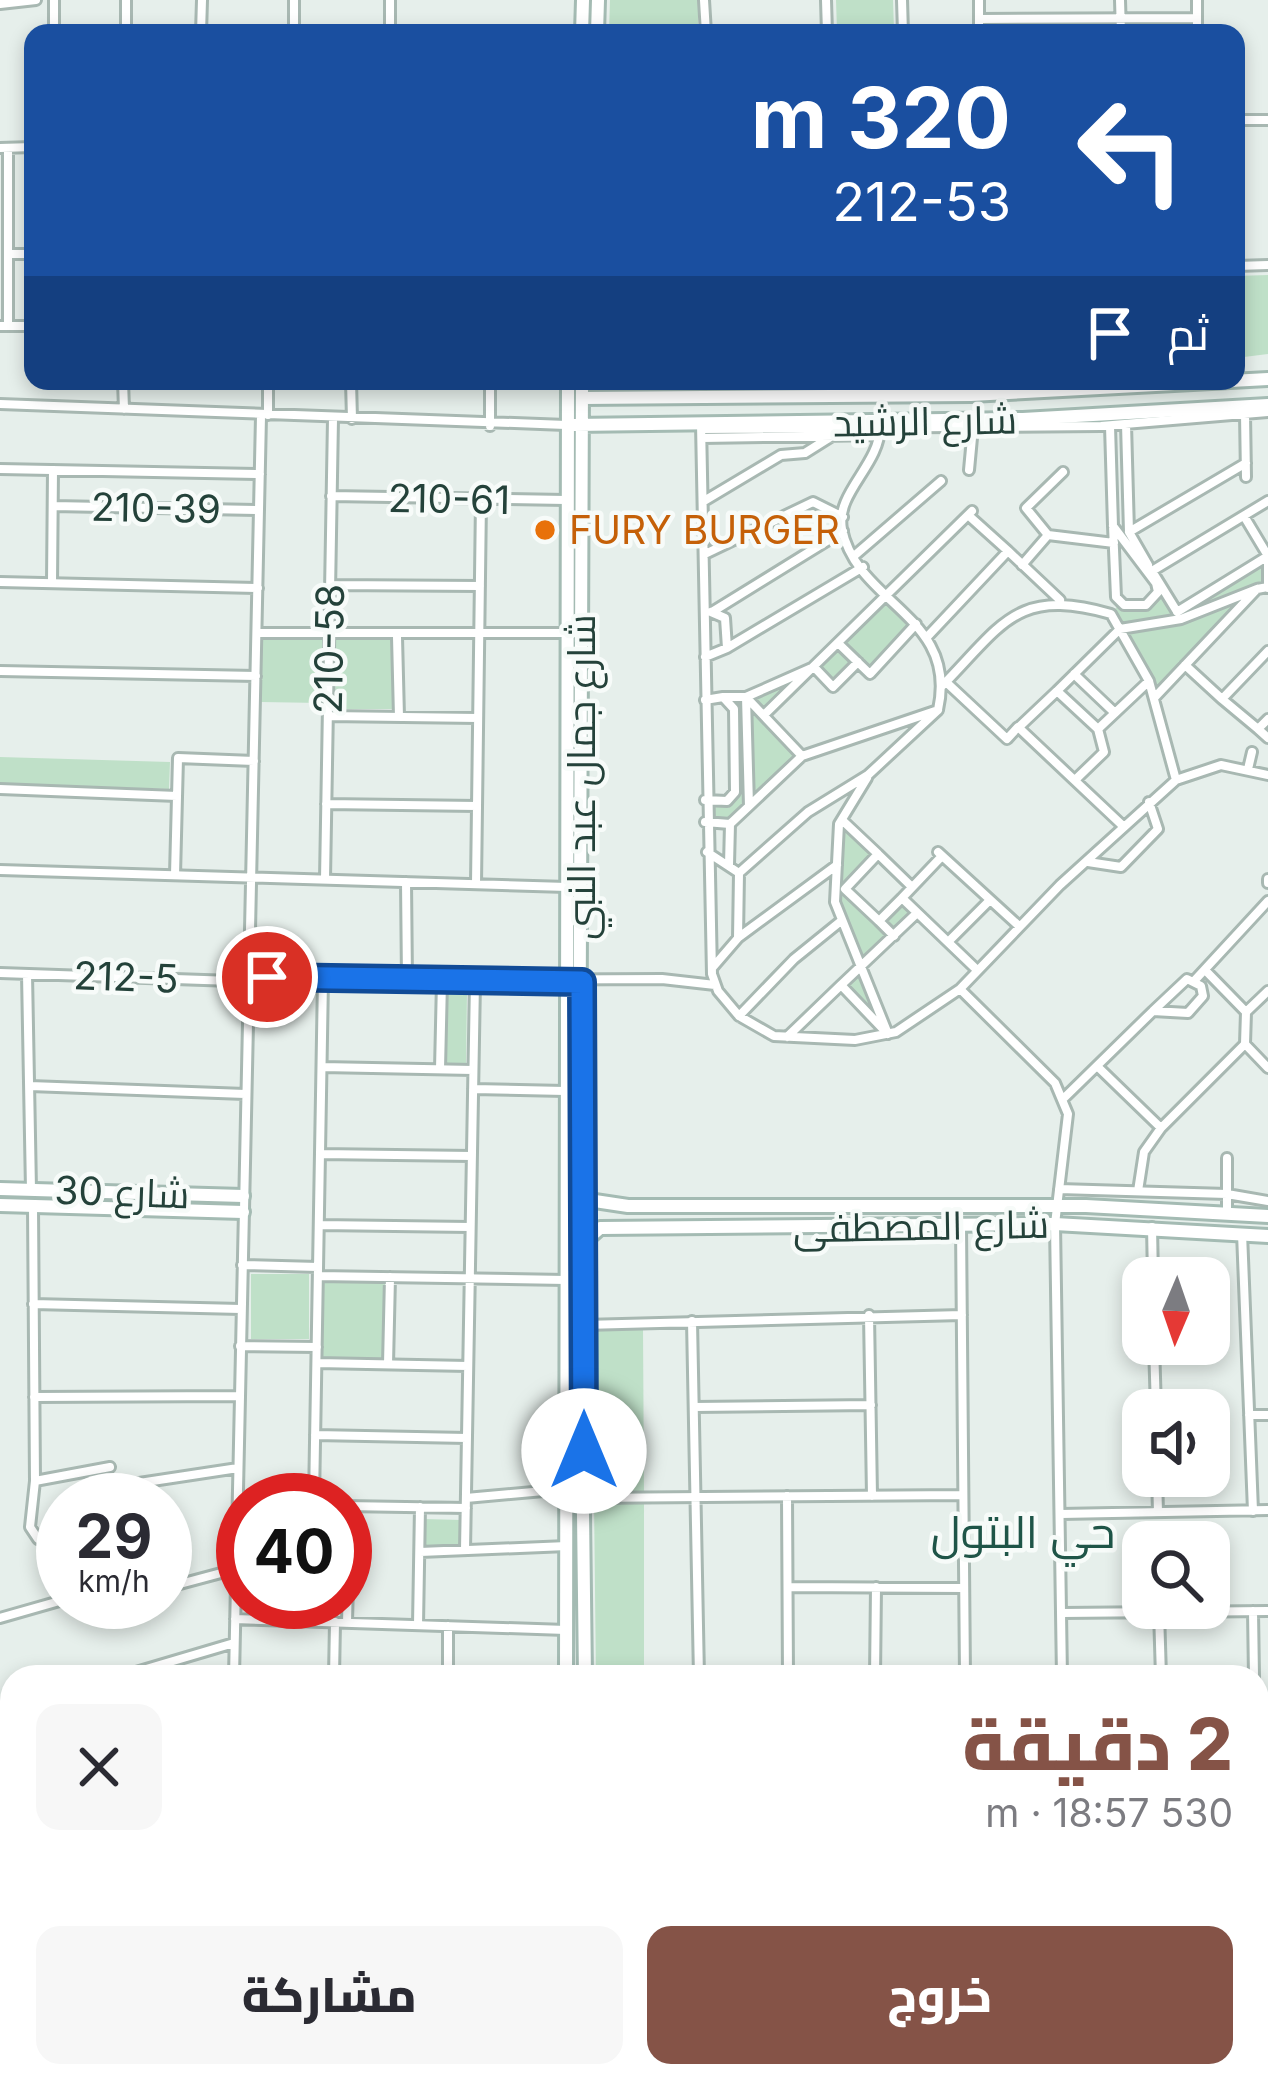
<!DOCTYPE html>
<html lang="ar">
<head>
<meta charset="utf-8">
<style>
  body { margin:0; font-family:Inter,Cairo,sans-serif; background:#f7f7f7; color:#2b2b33; direction:rtl; height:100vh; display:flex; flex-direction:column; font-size:45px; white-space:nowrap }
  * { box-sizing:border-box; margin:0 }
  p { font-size:39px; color:#7c7c81 }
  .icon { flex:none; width:66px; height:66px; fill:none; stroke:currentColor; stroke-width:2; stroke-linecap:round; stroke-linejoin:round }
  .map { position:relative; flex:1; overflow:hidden; direction:ltr }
  .drawer { position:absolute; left:0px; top:1665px; width:1269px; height:423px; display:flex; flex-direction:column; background:#fff; border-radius:36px 36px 0 0; box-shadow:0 6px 18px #0003; direction:rtl }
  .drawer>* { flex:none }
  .hud { position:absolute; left:24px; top:24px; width:1221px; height:366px; border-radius:24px; box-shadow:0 6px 18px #0003; direction:rtl; background:#1a4fa0; color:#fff; overflow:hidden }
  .needle { width:78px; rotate:182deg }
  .buttons { position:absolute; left:1122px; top:1257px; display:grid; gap:24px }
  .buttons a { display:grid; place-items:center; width:108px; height:108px; border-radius:24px; background:#fff; box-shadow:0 6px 18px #0003; font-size:60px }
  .speed { position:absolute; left:36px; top:1473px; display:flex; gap:24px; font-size:60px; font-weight:700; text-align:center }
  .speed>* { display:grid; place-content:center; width:156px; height:156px; border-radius:50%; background:#fff; box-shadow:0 6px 18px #0003; line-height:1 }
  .speed small { font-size:30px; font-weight:400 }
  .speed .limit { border:18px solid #d22; background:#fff; color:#111 }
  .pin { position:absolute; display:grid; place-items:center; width:102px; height:102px; color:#fff; margin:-51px; border:6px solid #fff; border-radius:50%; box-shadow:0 3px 12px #0007 }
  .me { position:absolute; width:132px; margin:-66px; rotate:0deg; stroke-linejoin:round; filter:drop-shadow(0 0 9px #0008) }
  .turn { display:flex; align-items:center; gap:42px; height:252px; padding:0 36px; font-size:54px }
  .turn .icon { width:156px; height:156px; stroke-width:2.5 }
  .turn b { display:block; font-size:84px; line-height:102px }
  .then { display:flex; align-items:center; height:114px; padding:0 36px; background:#0003; gap:24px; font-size:45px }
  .round { display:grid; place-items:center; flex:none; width:126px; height:126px; border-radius:24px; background:#f7f7f7 }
  .head { display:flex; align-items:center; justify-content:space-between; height:204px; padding:0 36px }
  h1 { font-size:72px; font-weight:800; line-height:90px; color:#855347 }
  .primary-button { display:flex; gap:24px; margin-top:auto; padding:24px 36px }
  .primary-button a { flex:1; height:138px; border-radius:24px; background:#855347; color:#fff; font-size:48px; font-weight:800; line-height:138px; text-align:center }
  .primary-button a+a { background:#f7f7f7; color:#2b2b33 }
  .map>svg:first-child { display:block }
  .green { fill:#bfe0c8 }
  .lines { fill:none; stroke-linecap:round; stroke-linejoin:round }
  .street-casing { stroke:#a8b8b2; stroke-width:14 }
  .secondary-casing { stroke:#a4bbb3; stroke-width:18 }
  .street { stroke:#fff; stroke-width:8 }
  .secondary { stroke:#fff; stroke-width:12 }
  .route-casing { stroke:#114b97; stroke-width:30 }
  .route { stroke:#1a73e8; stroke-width:21 }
  .food-dot { fill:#e8710a; stroke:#f7fbf9; stroke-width:4.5 }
  .labels { text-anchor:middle; stroke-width:9; stroke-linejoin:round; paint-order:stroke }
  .street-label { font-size:39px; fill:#24423a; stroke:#f7fbf9 }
  .food-label { font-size:39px; fill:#c56008; stroke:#f7fbf9; text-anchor:start }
  .quarter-label { font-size:45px; fill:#1f5548; stroke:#f7fbf9 }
</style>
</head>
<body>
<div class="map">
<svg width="1268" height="2086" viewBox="0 0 1268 2086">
  <rect width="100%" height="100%" fill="#e6efeb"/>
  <path class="green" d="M 610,0 L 698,0 L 698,33 L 609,33 Z
    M 836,0 L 893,0 L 894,30 L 837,31 Z
    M 1268,275 L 1268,354 L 1236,358 L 1236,276 Z
    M 1268,556 L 1268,588 L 1257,589 L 1154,698 L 1111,614 L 1121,602 L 1137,607 L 1154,600 L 1156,583 L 1176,609 Z
    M 887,594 L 916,624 L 870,674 L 857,663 L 833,687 L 813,668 L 764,714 L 802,756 L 730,824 L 705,822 L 705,800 L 732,799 L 734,709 L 723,697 C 794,696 840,641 887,594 Z
    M 262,639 L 323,640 L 321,703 L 261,702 Z
    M 336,640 L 393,640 L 393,709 L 335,709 Z
    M 0,757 L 170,762 L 169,789 L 0,784 Z
    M 842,820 L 878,854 L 845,888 L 878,921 L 902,898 L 917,913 L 859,969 L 888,1034 L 841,985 L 858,969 L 835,899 Z
    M 447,992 L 467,992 L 466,1065 L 446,1065 Z
    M 251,1274 L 309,1274 L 309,1339 L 251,1339 Z
    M 323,1281 L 385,1281 L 384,1359 L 323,1359 Z
    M 643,1328 L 644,1493 L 595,1493 L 597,1329 Z
    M 594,1501 L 644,1501 L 644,1677 L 596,1677 Z
    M 423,1519 L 462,1520 L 461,1549 L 422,1548 Z
    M 1268,1966 L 1268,2086 L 1204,2086 L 1210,2076 L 1257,2076 L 1257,1986 Z
    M 593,2076 L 708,2076 L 708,2086 L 593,2086 Z"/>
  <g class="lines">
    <g class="street-casing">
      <path id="street" d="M 54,0 L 54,33
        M 704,0 L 706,33
        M 826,0 L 827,33
        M 902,0 L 903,33
        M 979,0 L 979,33
        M 1120,0 L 1121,33
        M 1197,0 L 1197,33
        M 0,4 L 36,0
        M 979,19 L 1197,18
        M 126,33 L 126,0
        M 201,33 L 202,0
        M 294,33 L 294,0
        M 390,33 L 390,0
        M 1236,120 L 1268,120
        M 0,148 L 33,147
        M 8,148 L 8,326
        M 8,254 L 33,254
        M 1236,266 L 1268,265
        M 0,326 L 33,326
        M 123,381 L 124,409
        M 351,381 L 352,419
        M 0,404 L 566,425
        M 1245,414 L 1246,477
        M 268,415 L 268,381
        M 701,424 L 712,974 L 718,991 L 739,1016 L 774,1036 L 855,1040 L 896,1032 L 960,989 L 1060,885 L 1176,780 L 1221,765 L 1268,775
        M 1126,424 L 1129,532
        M 490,426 L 490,381
        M 1110,426 L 1113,526 L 1116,597 L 1124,605 L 1146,605 L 1158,592 L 1156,583 L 1113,526
        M 880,427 C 880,465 835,493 842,529 C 857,604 959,616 938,710
        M 702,429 L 1101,426 L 1268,412
        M 702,438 L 880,435
        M 0,469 L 260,474
        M 969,470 L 973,427
        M 331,496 L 566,500
        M 704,501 L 781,455 L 805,453 L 832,436
        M 53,506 L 259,510
        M 1048,535 L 1026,508 L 1063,472
        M 1008,551 L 1060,600
        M 705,554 L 813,502 L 843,517
        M 854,556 L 941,481
        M 1022,565 L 1048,535 L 1114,543
        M 1148,565 L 1129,532 L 1246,463
        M 0,582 L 258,588
        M 52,583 L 53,470
        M 330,585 L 480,586
        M 1268,588 L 1268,557
        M 1176,610 L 1152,571 L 1268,501
        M 712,612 L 843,531
        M 1177,612 L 1268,556 L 1244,516
        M 257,633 L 566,633
        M 397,637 L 399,717
        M 927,637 L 1008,551 L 968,515
        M 838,643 L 870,674 L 916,624
        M 727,648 L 863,567
        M 1268,651 L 1222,699 L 1258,729 L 1268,719
        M 705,657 L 727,648 L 725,618 L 711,612
        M 1185,665 L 1222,699
        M 0,671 L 256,676
        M 1074,674 L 1115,713
        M 946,682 L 1007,739 L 1018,727 L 1123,826
        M 941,687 C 1003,624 1016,587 1111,614 L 1149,681 L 1176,780
        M 1057,691 L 1120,629 L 1181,619 L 1257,589
        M 723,697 L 746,697 L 802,756 L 730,824
        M 1155,697 L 1257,589 L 1268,587
        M 705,700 L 723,697 L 734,709 L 735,792 L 727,801 L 705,800
        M 764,715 L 972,511
        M 328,716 L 478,718
        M 1019,727 L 1057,691 L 1098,729 L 1104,752 L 1075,780
        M 1098,729 L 1149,681
        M 1258,729 L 1268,738
        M 1248,769 L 1252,752
        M 867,778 L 839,824 L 835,902 L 888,1034
        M 0,789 L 177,796
        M 326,804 L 477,806
        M 749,806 L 746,697 L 814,667 L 833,687 L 858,662
        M 842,820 L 878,854
        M 705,822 L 730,824 L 729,865
        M 707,852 L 739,873 L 738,938 L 713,967
        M 938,852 L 1019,926
        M 942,856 L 902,898 L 977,970
        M 1088,862 L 1121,867 L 1158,829 L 1149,802
        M 0,870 L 567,887
        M 739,873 L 808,812 L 868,775 L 938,710 L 802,756
        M 175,875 L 178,758 L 254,761
        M 325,879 L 333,419
        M 1268,879 L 1268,883
        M 406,882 L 407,980
        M 476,884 L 481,500
        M 879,921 L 845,889 L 878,854 L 912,887
        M 894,936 L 879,921 L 902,898
        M 739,937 L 837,865
        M 948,942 L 990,900
        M 0,973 L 233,981 L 662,979 L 715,985
        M 27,974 L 31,1190
        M 1195,980 L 1268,901
        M 841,985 L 917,913
        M 960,989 L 1055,1083 L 1068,1114 L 1055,1224 L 1062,1677
        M 1246,1012 L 1268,991
        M 739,1016 L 794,959 L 841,921
        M 787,1037 L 841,985 L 883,1029
        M 1245,1044 L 1268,1068
        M 1097,1066 L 1161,1128 L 1245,1044 L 1246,1012 L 1205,970
        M 322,1067 L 473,1070
        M 440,1069 L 442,981
        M 30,1086 L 245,1094
        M 473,1089 L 565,1091
        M 1064,1098 L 1153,1011 L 1188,1013 L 1203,996 L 1201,986 L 1187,979 L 1153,1011
        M 320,1154 L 472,1156
        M 1227,1158 L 1227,1210
        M 1059,1189 L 1227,1194 L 1268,1201
        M 1138,1191 L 1144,1152 L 1161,1128
        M 33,1207 L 35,1481 L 30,1527 L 38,1539 L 63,1535
        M 319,1225 L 470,1227
        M 961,1226 L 965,1677
        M 1152,1227 L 1153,1278
        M 1242,1233 L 1253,1511
        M 242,1265 L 318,1267
        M 318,1276 L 566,1280
        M 33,1304 L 241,1309
        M 869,1315 L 872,1496
        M 692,1321 L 699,1677
        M 584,1325 L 962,1315
        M 1154,1344 L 1156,1410
        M 240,1346 L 317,1347
        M 317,1363 L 468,1366
        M 388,1364 L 390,1277
        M 34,1397 L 238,1396
        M 694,1407 L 871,1405
        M 1249,1415 L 1268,1415
        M 315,1435 L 467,1438
        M 1157,1476 L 1158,1512
        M 35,1481 L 110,1467
        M 126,1485 L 238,1468
        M 787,1496 L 788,1677
        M 466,1498 L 566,1489
        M 583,1498 L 963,1495
        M 314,1500 L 323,979
        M 345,1506 L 466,1508
        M 1061,1514 L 1268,1510
        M 465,1550 L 475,982
        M 420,1552 L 567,1546
        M 788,1587 L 964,1588
        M 165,1588 L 236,1569
        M 1159,1611 L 1161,1677
        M 1253,1611 L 1254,1677
        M 1062,1613 L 1268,1611
        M 0,1618 L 63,1600
        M 235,1619 L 566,1630
        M 347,1622 L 350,1506
        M 418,1625 L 420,1507
        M 119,1677 L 234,1643
        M 234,1677 L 261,416
        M 334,1677 L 335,1622
        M 448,1677 L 448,1626
        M 875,1677 L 876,1587
        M 0,1714 L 12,1710
        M 1257,1784 L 1268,1784
        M 1257,1958 L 1268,1938
        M 5,2075 L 12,2075
        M 38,2076 L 126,2079
        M 453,2076 L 454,2086
        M 714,2076 L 714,2086
        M 867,2076 L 868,2086
        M 1113,2076 L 1151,2079 L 1151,2086
        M 227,2086 L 227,2076
        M 973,2086 L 973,2076
        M 1187,2086 L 1193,2076"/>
    </g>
    <g class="secondary-casing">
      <path id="secondary" d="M 582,33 L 583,0
        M 597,33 L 598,0
        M 582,381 L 579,1188 L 585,1677
        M 582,398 L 971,395 L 1268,379
        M 574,425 L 1023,419 L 1268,405
        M 0,1189 L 243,1196
        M 575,1198 L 628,1206 L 1086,1206 L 1268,1216
        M 0,1205 L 243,1212
        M 582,1244 L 600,1228 L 1055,1224 L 1268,1236
        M 566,1677 L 568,381
        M 0,1742 L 12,1786
        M 0,1788 L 11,1799
        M 1257,1893 L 1268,1899
        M 1257,1913 L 1268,1918
        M 581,2076 L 581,2086
        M 565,2086 L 565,2076"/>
    </g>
    <use href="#street" class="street"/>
    <use href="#secondary" class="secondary"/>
  </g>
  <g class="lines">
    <g class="route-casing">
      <path id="route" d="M 267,977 L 582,982 L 584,1451"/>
    </g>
    <use href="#route" class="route"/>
  </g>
  <circle class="food-dot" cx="545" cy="530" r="12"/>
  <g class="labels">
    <g class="street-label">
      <text transform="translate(925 421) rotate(-1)" y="14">شارع الرشيد</text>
      <text transform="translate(449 499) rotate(1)" y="14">210-61</text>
      <text transform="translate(156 508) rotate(1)" y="14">210-39</text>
      <text transform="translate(329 649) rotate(-89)" y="14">210-58</text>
      <text transform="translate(581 777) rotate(-90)" y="14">شارع جمال عبد النبي</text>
      <text transform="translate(126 977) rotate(2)" y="14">212-5</text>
      <text transform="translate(122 1192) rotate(2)" y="14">شارع 30</text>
      <text transform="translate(921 1226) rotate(-1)" y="14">شارع المصطفى</text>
    </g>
    <g class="food-label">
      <text x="569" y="544">FURY BURGER</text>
    </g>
    <g class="quarter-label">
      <text x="1023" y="1548">حي البتول</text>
    </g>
  </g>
</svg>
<div class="buttons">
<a><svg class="needle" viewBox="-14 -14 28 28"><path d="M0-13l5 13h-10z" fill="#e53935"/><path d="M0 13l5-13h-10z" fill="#7c7c81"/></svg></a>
<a><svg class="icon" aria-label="sound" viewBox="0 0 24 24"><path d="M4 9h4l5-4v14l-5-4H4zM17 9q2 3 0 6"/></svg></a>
<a><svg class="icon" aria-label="search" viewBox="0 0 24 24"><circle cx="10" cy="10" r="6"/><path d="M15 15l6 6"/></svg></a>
</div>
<div class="speed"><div>29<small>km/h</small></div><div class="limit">40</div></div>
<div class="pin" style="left:267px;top:977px;background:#d93025"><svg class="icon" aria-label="arrive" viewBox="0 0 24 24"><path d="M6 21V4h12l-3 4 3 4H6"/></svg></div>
<svg class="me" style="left:584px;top:1451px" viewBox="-20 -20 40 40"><circle r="19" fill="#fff"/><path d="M0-13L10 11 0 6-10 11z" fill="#1a73e8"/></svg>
<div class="hud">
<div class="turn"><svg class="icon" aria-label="left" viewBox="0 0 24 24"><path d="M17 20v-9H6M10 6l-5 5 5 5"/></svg><div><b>320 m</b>212-53</div></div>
<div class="then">ثم<svg class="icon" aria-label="arrive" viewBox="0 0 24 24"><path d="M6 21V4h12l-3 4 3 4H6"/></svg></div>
</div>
<section class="drawer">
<div class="head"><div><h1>2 دقيقة</h1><p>530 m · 18:57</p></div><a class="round"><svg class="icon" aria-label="close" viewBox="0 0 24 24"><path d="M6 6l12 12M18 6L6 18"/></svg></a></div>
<div class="primary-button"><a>خروج</a><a>مشاركة</a></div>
</section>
</div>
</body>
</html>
